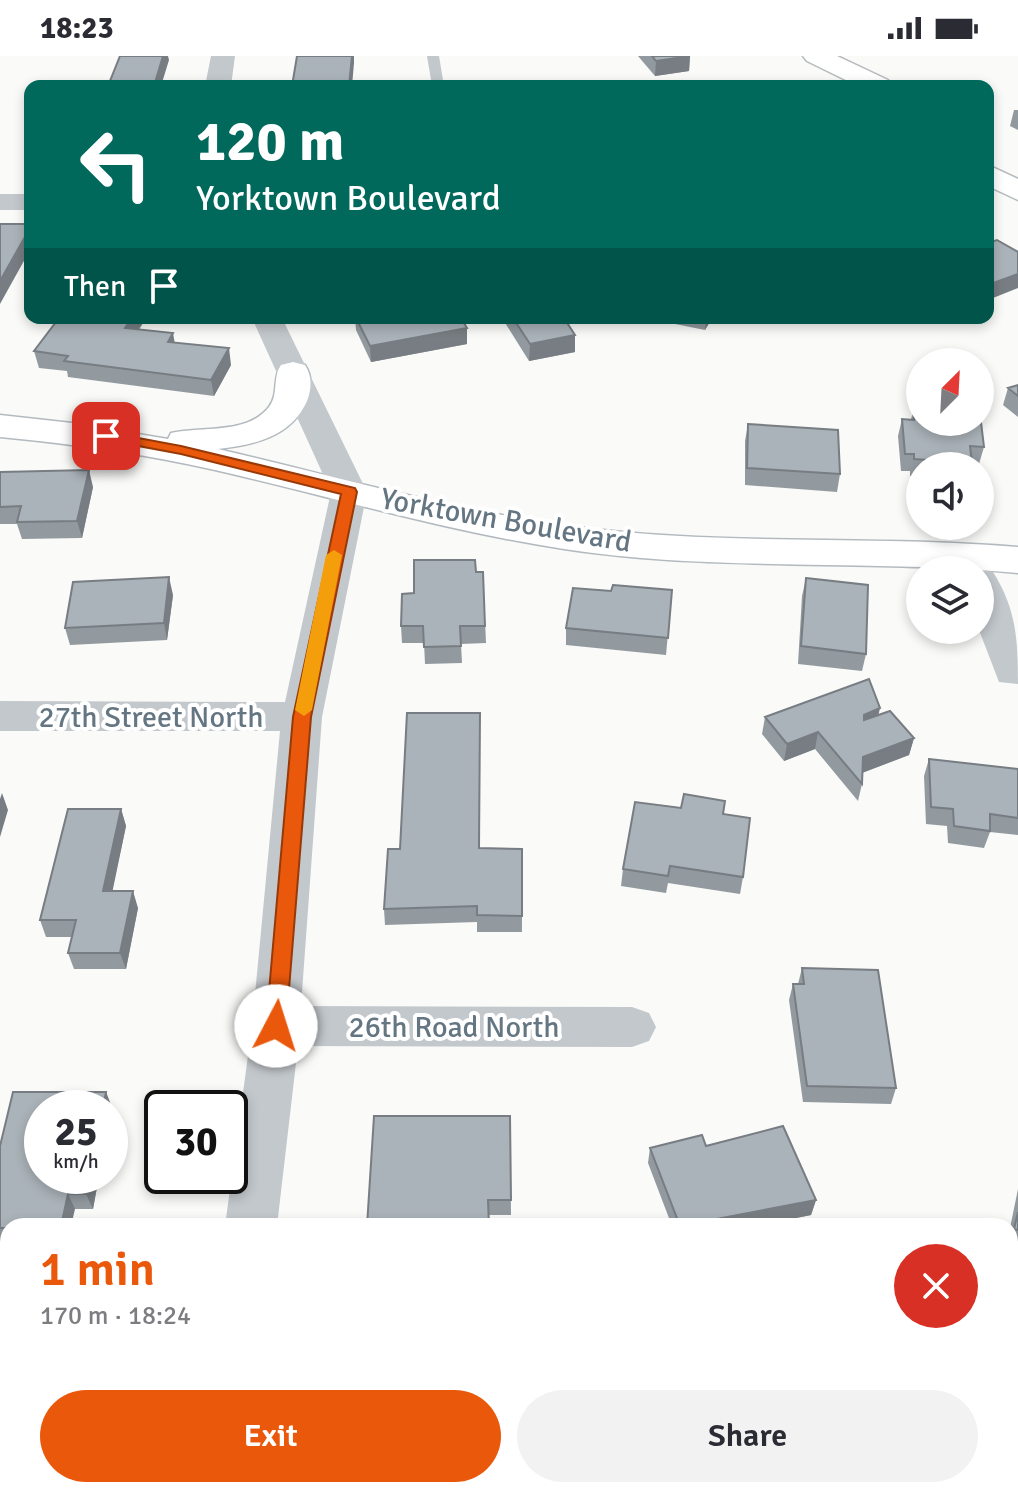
<!DOCTYPE html>
<html lang="en">
<head>
<meta charset="utf-8">
<style>
  body { margin:0; font-family:Signika,sans-serif; background:#f2f2f3; color:#2b2b33; height:100vh; display:flex; flex-direction:column; font-size:30px; white-space:nowrap }
  * { box-sizing:border-box; margin:0 }
  p { font-size:26px; color:#7c7c81 }
  .icon { flex:none; width:44px; height:44px; fill:none; stroke:currentColor; stroke-width:2; stroke-linecap:round; stroke-linejoin:round }
  .map { position:relative; flex:1; overflow:hidden }
  .panel { position:absolute; left:0px; top:1162px; width:1018px; height:280px; display:flex; flex-direction:column; background:#fff; border-radius:24px 24px 0 0; box-shadow:0 4px 12px #0003 }
  .panel>* { flex:none }
  .banner { position:absolute; left:24px; top:24px; width:970px; height:244px; border-radius:16px; box-shadow:0 4px 12px #0003; background:#00695c; color:#fff; overflow:hidden }
  .needle { width:52px; rotate:24deg }
  .controls { position:absolute; left:906px; top:292px; display:grid; gap:16px }
  .controls a { display:grid; place-items:center; width:88px; height:88px; border-radius:50%; background:#fff; box-shadow:0 4px 12px #0003; font-size:40px }
  .speed { position:absolute; left:24px; top:1034px; display:flex; gap:16px; font-size:40px; font-weight:700; text-align:center }
  .speed>* { display:grid; place-content:center; width:104px; height:104px; border-radius:50%; background:#fff; box-shadow:0 4px 12px #0003; line-height:1 }
  .speed small { font-size:20px; font-weight:400 }
  .speed .limit { border:4px solid #111; border-radius:12px; background:#fff; color:#111 }
  .pin { position:absolute; display:grid; place-items:center; width:68px; height:68px; color:#fff; margin:-34px; border-radius:16px; box-shadow:0 4px 12px #0006 }
  .me { position:absolute; width:88px; margin:-44px; rotate:5deg; stroke-linejoin:round; filter:drop-shadow(0 0 6px #0008) }
  .turn { display:flex; align-items:center; gap:28px; height:168px; padding:0 40px; font-size:36px }
  .turn .icon { width:104px; height:104px; stroke-width:2.5 }
  .turn b { display:block; font-size:56px; line-height:68px }
  .then { display:flex; align-items:center; height:76px; padding:0 40px; background:#0003; gap:16px; font-size:30px }
  .round { display:grid; place-items:center; flex:none; width:84px; height:84px; border-radius:42px; background:#f2f2f3 }
  .overview { display:flex; align-items:center; justify-content:space-between; height:136px; padding:0 40px }
  h1 { font-size:48px; font-weight:600; line-height:60px; color:#ea580c }
  .cta { display:flex; gap:16px; margin-top:auto; padding:16px 40px }
  .cta a { flex:1; height:92px; border-radius:48px; background:#ea580c; color:#fff; font-size:32px; font-weight:600; line-height:92px; text-align:center }
  .cta a+a { background:#f2f2f3; color:#2b2b33 }
  .status { display:flex; justify-content:space-between; align-items:center; height:56px; padding:0 40px; background:#fff; direction:ltr }
  .status svg { height:22px; fill:currentColor }
  .map>svg:first-child { display:block }
  .lines { fill:none; stroke-linecap:round; stroke-linejoin:round }
  .secondary-casing { stroke:#b3babf; stroke-width:3 }
  .primary-casing { stroke:#b5babe; stroke-width:3 }
  .lane { fill:#c3c8cc; fill-rule:evenodd }
  .street { fill:#c3c8cc; fill-rule:evenodd }
  .secondary { fill:#fff; fill-rule:evenodd }
  .primary { fill:#fff; fill-rule:evenodd }
  .wall { fill:#929a9f }
  .shaded-wall { fill:#777d82 }
  .building { fill:#aab3b9; stroke:#777d82; stroke-width:2 }
  .route { fill:#ea580c; stroke:#983908; stroke-width:2 }
  .slow { fill:#f59e0b }
  .labels { text-anchor:middle; stroke-width:8; stroke-linejoin:round; paint-order:stroke }
  .street-label { font-size:30px; fill:#657683; stroke:#fff }
</style>
</head>
<body>
<div class="status"><b>18:23</b><svg viewBox="0 0 49 12"><path d="M0 12V9h3v3zM5 12V6h3v6zM10 12V3h3v9zM15 12V0h3v12zM26 1h20v11H26zM47 4h2v5h-2z"/></svg></div>
<div class="map">
<svg width="1018" height="1442" viewBox="0 0 1018 1442">
  <rect width="100%" height="100%" fill="#fafaf8"/>
  <g class="lines">
    <g class="secondary-casing">
      <path id="secondary" d="M 293,306 L 305,309 C 312,319 312,333 307,345 C 291,381 254,389 218,393 C 351,424 486,464 623,476 C 754,488 886,480 1018,491 L 1018,517 C 867,503 714,516 564,493 C 446,475 332,441 215,414 C 144,398 73,388 0,381 L 0,359 L 72,367 L 168,383 L 171,377 C 202,370 247,379 269,351 C 279,338 272,322 281,309 Z"/>
    </g>
    <g class="primary-casing">
      <path id="primary" d="M 803,0 L 837,0 L 888,24 L 892,30 L 858,30 L 807,5 Z
        M 988,109 L 1018,123 L 1018,144 L 988,130 Z"/>
    </g>
    <path class="lane" d="M 427,0 L 439,0 L 444,30 L 432,30 Z"/>
    <path class="street" d="M 211,0 L 235,0 L 231,30 L 205,30 Z
      M 0,138 L 30,138 L 30,154 L 0,154 Z
      M 252,262 L 282,262 L 367,436 L 322,661 L 301,950 L 632,951 L 649,957 L 656,971 L 649,985 L 632,991 L 298,990 L 277,1170 L 225,1170 L 252,970 L 280,675 L 0,675 L 0,645 L 285,646 L 331,436 Z
      M 980,513 L 993,516 C 1017,554 1018,586 1018,628 L 999,626 L 979,574 L 980,514 L 975,514 Z
      M 189,1434 L 249,1434 L 248,1442 L 188,1442 Z"/>
    <use href="#secondary" class="secondary"/>
    <use href="#primary" class="primary"/>
  </g>
  <path class="wall" d="M 638,0 L 690,0 L 689,15 L 655,20 Z
    M 1014,54 L 1018,54 L 1018,74 L 1010,70 Z
    M 59,262 L 146,262 L 139,274 L 231,309 L 214,340 L 68,321 L 67,315 L 39,312 L 34,295 Z
    M 355,262 L 461,262 L 467,288 L 371,306 L 356,274 Z
    M 502,262 L 564,262 L 575,296 L 529,305 Z
    M 666,262 L 712,262 L 705,274 L 665,266 Z
    M 1018,329 L 1018,361 L 1003,349 L 1008,332 Z
    M 914,353 L 984,391 L 979,408 L 972,408 L 971,410 L 920,410 L 920,421 L 910,420 L 910,415 L 901,415 L 898,380 L 902,363 L 911,363 Z
    M 748,368 L 840,418 L 837,436 L 745,429 L 745,385 Z
    M 0,416 L 93,431 L 82,482 L 22,483 L 17,468 L 0,468 Z
    M 476,516 L 483,516 L 486,587 L 461,588 L 462,607 L 425,608 L 424,587 L 402,587 L 401,570 L 414,537 Z
    M 806,522 L 866,598 L 862,615 L 798,608 L 802,540 Z
    M 672,534 L 666,599 L 566,589 L 566,572 L 611,535 Z
    M 173,539 L 167,584 L 70,589 L 65,572 Z
    M 879,659 L 914,682 L 909,699 L 862,717 L 862,728 L 858,745 L 815,693 L 784,705 L 762,678 L 765,661 Z
    M 929,703 L 1018,713 L 1018,779 L 990,776 L 984,792 L 948,787 L 947,770 L 926,768 L 924,720 Z
    M 121,753 L 126,770 L 112,835 L 138,852 L 126,913 L 74,913 L 68,897 L 72,881 L 46,881 L 40,864 Z
    M 723,758 L 743,821 L 740,838 L 668,827 L 666,837 L 621,830 L 623,813 Z
    M 480,792 L 522,793 L 522,876 L 477,876 L 477,866 L 385,869 L 384,853 Z
    M 802,912 L 896,1032 L 891,1048 L 803,1046 L 789,944 L 793,928 L 798,928 Z
    M 106,1036 L 112,1052 L 42,1120 L 99,1120 L 93,1153 L 75,1153 L 8,1170 L 8,1187 L 0,1187 L 0,1090 Z
    M 510,1060 L 511,1159 L 489,1159 L 367,1170 Z
    M 706,1090 L 816,1144 L 811,1159 L 756,1170 L 672,1170 L 648,1107 L 650,1092 Z
    M 1018,1133 L 1018,1192 L 1010,1189 L 1010,1172 Z
    M 0,1290 L 8,1290 L 8,1429 L 0,1429 Z
    M 1010,1335 L 1018,1357 L 1018,1394 L 1016,1394 L 1018,1442 L 754,1442 L 753,1434 L 1010,1434 Z
    M 689,1434 L 689,1442 L 349,1442 L 348,1440 Z"/>
  <path class="shaded-wall" d="M 163,0 L 168,0 L 169,4 L 161,30 L 154,30 Z
    M 352,0 L 354,0 L 354,7 L 352,30 L 349,30 Z
    M 690,0 L 689,15 L 655,20 L 656,5 Z
    M 30,172 L 30,194 L 0,248 L 0,225 Z
    M 1018,218 L 1018,232 L 988,244 L 988,229 Z
    M 132,262 L 146,262 L 128,288 L 125,272 Z
    M 706,262 L 712,262 L 705,274 Z
    M 467,272 L 467,288 L 371,306 L 370,290 Z
    M 173,277 L 176,294 L 168,286 Z
    M 575,279 L 575,296 L 529,305 L 530,288 Z
    M 229,292 L 231,309 L 214,340 L 211,324 Z
    M 89,414 L 93,431 L 82,482 L 77,465 Z
    M 169,521 L 173,539 L 167,584 L 164,567 Z
    M 880,652 L 876,670 L 860,676 L 864,659 Z
    M 818,676 L 815,693 L 784,705 L 787,688 Z
    M 914,682 L 909,699 L 859,718 L 863,701 Z
    M 2,737 L 8,754 L 0,781 L 0,743 Z
    M 121,753 L 126,770 L 109,852 L 103,835 Z
    M 133,835 L 138,852 L 126,913 L 120,897 Z
    M 106,1036 L 112,1052 L 110,1062 L 110,1052 L 103,1052 Z
    M 90,1120 L 99,1120 L 93,1153 L 86,1138 Z
    M 68,1138 L 75,1153 L 71,1170 L 61,1170 Z
    M 816,1144 L 811,1159 L 756,1170 L 685,1170 Z"/>
  <path class="building" d="M 120,0 L 163,0 L 154,30 L 108,30 Z
    M 297,0 L 352,0 L 349,30 L 292,30 Z
    M 652,0 L 690,0 L 656,5 Z
    M 0,168 L 30,168 L 30,172 L 0,225 Z
    M 997,184 L 1018,196 L 1018,218 L 988,229 L 988,187 Z
    M 59,262 L 132,262 L 125,272 L 173,277 L 168,286 L 229,292 L 211,324 L 64,305 L 68,300 L 34,295 Z
    M 356,262 L 461,262 L 467,272 L 370,290 Z
    M 513,262 L 564,262 L 575,279 L 530,288 Z
    M 1018,329 L 1018,340 L 1008,332 Z
    M 914,353 L 920,354 L 920,366 L 980,366 L 980,358 L 984,391 L 970,390 L 972,407 L 914,403 L 914,398 L 905,398 L 902,363 L 914,364 Z
    M 748,368 L 838,374 L 840,418 L 747,412 Z
    M 89,414 L 77,465 L 17,466 L 21,450 L 0,451 L 0,416 Z
    M 414,504 L 475,504 L 476,516 L 483,516 L 485,570 L 460,570 L 461,590 L 424,591 L 423,570 L 401,570 L 402,538 L 414,537 Z
    M 169,521 L 164,567 L 65,572 L 73,526 Z
    M 806,522 L 868,529 L 866,598 L 801,590 Z
    M 613,529 L 672,534 L 668,582 L 566,572 L 573,532 L 611,535 Z
    M 869,623 L 880,652 L 864,659 L 864,664 L 890,655 L 914,682 L 863,701 L 862,728 L 818,676 L 787,688 L 765,661 Z
    M 407,657 L 480,657 L 479,792 L 522,793 L 522,860 L 477,859 L 477,850 L 384,853 L 388,793 L 400,793 Z
    M 929,703 L 1018,713 L 1018,762 L 990,758 L 990,775 L 954,770 L 953,753 L 931,751 Z
    M 684,738 L 725,745 L 723,758 L 750,762 L 743,821 L 670,810 L 668,820 L 623,813 L 635,746 L 681,752 Z
    M 68,753 L 121,753 L 103,835 L 133,835 L 120,897 L 68,897 L 76,864 L 40,864 Z
    M 802,912 L 878,914 L 896,1032 L 807,1030 L 793,928 L 804,928 Z
    M 13,1036 L 106,1036 L 103,1052 L 42,1052 L 42,1120 L 90,1120 L 86,1138 L 68,1138 L 61,1170 L 8,1170 L 8,1172 L 0,1172 L 0,1090 Z
    M 374,1060 L 510,1060 L 511,1144 L 488,1144 L 489,1170 L 367,1170 Z
    M 783,1070 L 816,1144 L 680,1170 L 650,1092 L 702,1079 L 706,1090 Z
    M 1018,1156 L 1018,1174 L 1014,1173 Z
    M 0,1290 L 8,1290 L 8,1417 L 0,1417 Z
    M 1010,1335 L 1018,1357 L 1018,1382 L 1013,1382 L 1018,1403 L 1018,1442 L 815,1442 L 759,1441 L 758,1434 L 1010,1434 Z
    M 348,1434 L 689,1434 L 690,1441 L 508,1442 L 348,1440 Z"/>
  <path class="route" d="M 106,376 L 181,390 L 355,432 L 357,436 L 311,661 L 286,970 L 283,976 L 276,979 L 269,976 L 266,970 L 293,661 L 341,438 L 181,398 L 101,383 L 99,380 Z"/>
  <path class="slow" d="M 334,494 L 342,499 L 312,654 L 304,660 L 295,654 L 326,499 Z"/>
  <g class="labels">
    <g class="street-label">
      <text transform="translate(506 464) rotate(10)" y="10">Yorktown Boulevard</text>
      <text x="151" y="671">27th Street North</text>
      <text x="454" y="981">26th Road North</text>
    </g>
  </g>
</svg>
<div class="controls">
<a><svg class="needle" viewBox="-14 -14 28 28"><path d="M0-13l5 13h-10z" fill="#e53935"/><path d="M0 13l5-13h-10z" fill="#7c7c81"/></svg></a>
<a><svg class="icon" aria-label="sound" viewBox="0 0 24 24"><path d="M4 9h4l5-4v14l-5-4H4zM17 9q2 3 0 6"/></svg></a>
<a><svg class="icon" aria-label="layers" viewBox="0 0 24 24"><path d="M12 4l9 5-9 5-9-5zM3 14l9 5 9-5"/></svg></a>
</div>
<div class="speed"><div>25<small>km/h</small></div><div class="limit">30</div></div>
<div class="pin" style="left:106px;top:380px;background:#d93025"><svg class="icon" aria-label="arrive" viewBox="0 0 24 24"><path d="M6 21V4h12l-3 4 3 4H6"/></svg></div>
<svg class="me" style="left:276px;top:970px" viewBox="-20 -20 40 40"><circle r="19" fill="#fff"/><path d="M0-13L10 11 0 6-10 11z" fill="#ea580c"/></svg>
<div class="banner">
<div class="turn"><svg class="icon" aria-label="left" viewBox="0 0 24 24"><path d="M17 20v-9H6M10 6l-5 5 5 5"/></svg><div><b>120 m</b>Yorktown Boulevard</div></div>
<div class="then">Then<svg class="icon" aria-label="arrive" viewBox="0 0 24 24"><path d="M6 21V4h12l-3 4 3 4H6"/></svg></div>
</div>
<section class="panel">
<div class="overview"><div><h1>1 min</h1><p>170 m · 18:24</p></div><a class="round" style="background:#d93025;color:#fff"><svg class="icon" aria-label="close" viewBox="0 0 24 24"><path d="M6 6l12 12M18 6L6 18"/></svg></a></div>
<div class="cta"><a>Exit</a><a>Share</a></div>
</section>
</div>
</body>
</html>
